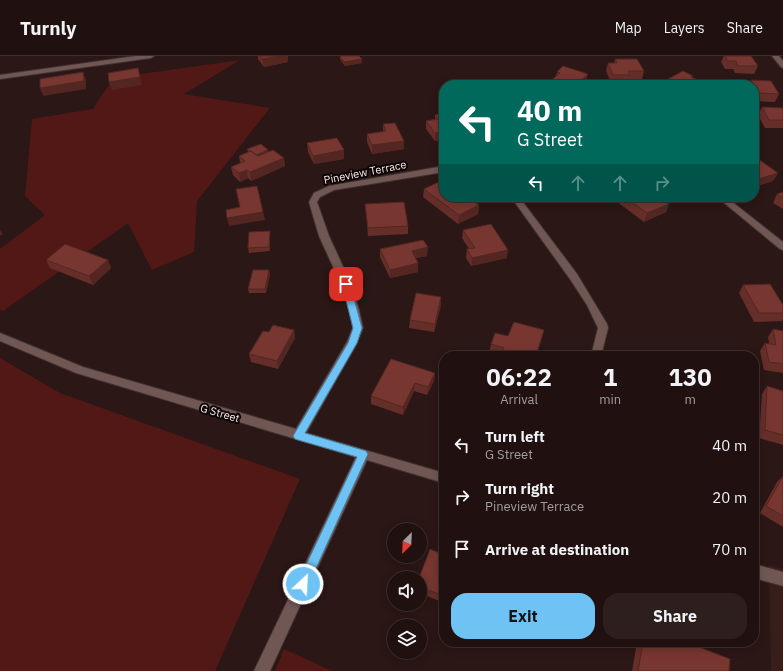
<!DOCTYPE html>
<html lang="en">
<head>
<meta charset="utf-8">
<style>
  body { margin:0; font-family:"IBM Plex Sans",sans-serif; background:#2d1f1e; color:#f1f3f6; height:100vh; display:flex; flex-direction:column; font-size:15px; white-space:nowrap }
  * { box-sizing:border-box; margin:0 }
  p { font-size:13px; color:#a29d9f }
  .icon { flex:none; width:22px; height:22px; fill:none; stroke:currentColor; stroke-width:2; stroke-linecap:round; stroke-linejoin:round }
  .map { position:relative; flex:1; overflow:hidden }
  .drawer { position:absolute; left:439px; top:295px; width:320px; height:296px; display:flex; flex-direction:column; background:#201110; border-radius:16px; box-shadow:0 2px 10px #0003,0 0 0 1px #3d3130 }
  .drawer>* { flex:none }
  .guide { position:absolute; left:439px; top:24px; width:320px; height:122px; border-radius:16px; box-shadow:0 2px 10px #0003,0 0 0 1px #3d3130; background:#00695c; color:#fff; overflow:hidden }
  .needle { width:26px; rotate:204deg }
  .buttons { position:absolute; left:387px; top:467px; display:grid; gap:8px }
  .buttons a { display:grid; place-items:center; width:40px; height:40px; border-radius:50%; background:#201110; box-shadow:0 2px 10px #0003,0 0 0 1px #3d3130; font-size:20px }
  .pin { position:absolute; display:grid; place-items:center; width:34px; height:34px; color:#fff; margin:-17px; border-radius:8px; box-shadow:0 2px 6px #0006 }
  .me { position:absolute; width:44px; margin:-22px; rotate:25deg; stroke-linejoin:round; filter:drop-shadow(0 0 3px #0008) }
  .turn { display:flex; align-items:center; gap:14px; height:84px; padding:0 12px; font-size:18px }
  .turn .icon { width:52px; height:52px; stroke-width:2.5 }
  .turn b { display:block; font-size:28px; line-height:34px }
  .lanes { display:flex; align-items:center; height:38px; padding:0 12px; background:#0003; justify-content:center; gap:20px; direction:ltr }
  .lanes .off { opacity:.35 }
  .eta { display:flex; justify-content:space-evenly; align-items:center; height:68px; text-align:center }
  .eta b { font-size:24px; font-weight:700; line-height:28px }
  .cta { display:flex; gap:8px; margin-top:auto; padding:8px 12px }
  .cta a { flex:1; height:46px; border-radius:16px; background:#6fc2f4; color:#111; font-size:16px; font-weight:700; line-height:46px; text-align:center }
  .cta a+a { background:#2d1f1e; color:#f1f3f6 }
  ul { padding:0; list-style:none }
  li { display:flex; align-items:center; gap:12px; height:52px; padding:0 12px }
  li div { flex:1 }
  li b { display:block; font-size:15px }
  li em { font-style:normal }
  header { display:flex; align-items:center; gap:24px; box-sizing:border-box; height:56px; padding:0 20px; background:#201110; border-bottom:1px solid #3d3130 }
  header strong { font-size:19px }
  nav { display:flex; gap:22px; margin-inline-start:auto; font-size:14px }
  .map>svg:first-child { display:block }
  .built { fill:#381e1b }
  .green { fill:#521815 }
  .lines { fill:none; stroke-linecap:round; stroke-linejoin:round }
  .minor-casing { stroke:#403231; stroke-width:2 }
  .tertiary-casing { stroke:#403231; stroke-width:2 }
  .minor { fill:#705754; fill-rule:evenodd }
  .tertiary { fill:#705754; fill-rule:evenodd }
  .wall { fill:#662e29 }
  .shaded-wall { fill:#532622 }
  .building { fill:#773630; stroke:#532622 }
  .route { fill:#6fc2f4; stroke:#487e9f }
  .labels { text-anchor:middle; stroke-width:4; stroke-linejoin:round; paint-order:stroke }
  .street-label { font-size:11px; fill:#faecea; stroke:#0d0505 }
</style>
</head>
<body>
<header>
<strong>Turnly</strong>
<nav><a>Map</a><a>Layers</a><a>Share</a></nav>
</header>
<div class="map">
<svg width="783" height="615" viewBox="0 0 783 615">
  <rect width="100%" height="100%" fill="#2b1715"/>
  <path class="built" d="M 769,509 L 783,513 L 783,615 L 771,615 Z"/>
  <path class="green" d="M 240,4 L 184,38 L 270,52 L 197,145 L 194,196 L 152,214 L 128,167 L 3,255 L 0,254 L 0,193 L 45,159 L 25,140 L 32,63 L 93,53 L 113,22 Z
    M 0,302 L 60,337 L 300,423 L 215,615 L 0,615 Z
    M 284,593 L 332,615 L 275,615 Z"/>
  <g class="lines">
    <g class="minor-casing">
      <path id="minor" d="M 772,0 L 779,0 L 783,5 L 783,12 L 781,11 Z
        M 444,110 L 444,116 L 334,134 L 320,141 L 317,146 L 329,180 L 351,228 L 359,254 L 363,272 L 357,287 L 306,377 L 444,417 L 444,427 L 367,404 L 270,615 L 254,615 L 356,401 L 76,317 L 0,285 L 0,277 L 83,311 L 296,373 L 347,286 L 353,272 L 349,254 L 341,228 L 319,180 L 309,146 L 314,137 L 329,130 Z
        M 511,141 L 519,141 L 577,218 L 607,268 L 608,272 L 601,300 L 591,300 L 598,272 L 587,249 L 570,223 Z
        M 717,141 L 726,141 L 783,186 L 783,194 L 780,193 Z
        M 754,508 L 783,516 L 783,530 L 754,522 Z"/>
    </g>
    <g class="tertiary-casing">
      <path id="tertiary" d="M 136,0 L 154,0 L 151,2 L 0,23 L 0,19 Z"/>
    </g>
    <use href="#minor" class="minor"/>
    <use href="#tertiary" class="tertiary"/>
  </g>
  <path class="wall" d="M 258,0 L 288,0 L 288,6 L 264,11 L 258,3 Z
    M 340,0 L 359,0 L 362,3 L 362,7 L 345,10 L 340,3 Z
    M 724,0 L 751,0 L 758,10 L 754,18 L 735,17 L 733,13 L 725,13 L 721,6 Z
    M 615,3 L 644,15 L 642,23 L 628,23 L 627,27 L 611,27 L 606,15 L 608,7 L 614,7 Z
    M 557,16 L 586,26 L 583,29 L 548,29 L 549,26 L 556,20 Z
    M 693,22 L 707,28 L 706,29 L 666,29 L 668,23 Z
    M 751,24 L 779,38 L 775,46 L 754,45 L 754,29 L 748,29 Z
    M 762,51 L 783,52 L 783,72 L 765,72 L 758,59 Z
    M 444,57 L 444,84 L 435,85 L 426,73 L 426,65 L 435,63 L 435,59 Z
    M 383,68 L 404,93 L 372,98 L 367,86 L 367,78 L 383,76 Z
    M 307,87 L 344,103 L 314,108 L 308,96 Z
    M 247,93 L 269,96 L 284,102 L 285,110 L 251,125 L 248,122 L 240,126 L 233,119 L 231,111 L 240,107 L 239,100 L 248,96 Z
    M 754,100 L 778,117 L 773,125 L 754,131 Z
    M 424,133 L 479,149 L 478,158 L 458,168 L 423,141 Z
    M 783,136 L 783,153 L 773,147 L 777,138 Z
    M 618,141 L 660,141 L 666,156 L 644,166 L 616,145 Z
    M 365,148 L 408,170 L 408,178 L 368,180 L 366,157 Z
    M 463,174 L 507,202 L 471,210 L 466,202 L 467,193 L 469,193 L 462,182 Z
    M 270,175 L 270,195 L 249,197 L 248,192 Z
    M 380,193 L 427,200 L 416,202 L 418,207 L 418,216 L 390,222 L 380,201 Z
    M 46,204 L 108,204 L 111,212 L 93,229 L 50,212 Z
    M 269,214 L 270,218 L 266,237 L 249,237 L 248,233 Z
    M 743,229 L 783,249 L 783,263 L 782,265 L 754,266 L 739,237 Z
    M 441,241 L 441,249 L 434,276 L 409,272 L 410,264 Z
    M 773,273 L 783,275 L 783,317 L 764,314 L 760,295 L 765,287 L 769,287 L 768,281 Z
    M 294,274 L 295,282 L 278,313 L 251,306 L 249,298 L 269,276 Z
    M 508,280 L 542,283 L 501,300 L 489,297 L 491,288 Z
    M 435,317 L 434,325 L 427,339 L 414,335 L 403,359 L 371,348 L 371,340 Z
    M 767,330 L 783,335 L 783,389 L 759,382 L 762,338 Z
    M 783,420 L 783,471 L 760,457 L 777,426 Z
    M 444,499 L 444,547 L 420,537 L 420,522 Z
    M 637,586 L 686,586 L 729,615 L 632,615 Z"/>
  <path class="shaded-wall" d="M 280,0 L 288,0 L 288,6 L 264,11 L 262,3 Z
    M 362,3 L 362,7 L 345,10 L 344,6 Z
    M 138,12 L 142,29 L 112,34 L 109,26 Z
    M 83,16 L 86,24 L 86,33 L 43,40 L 40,32 Z
    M 588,18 L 586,26 L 583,29 L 576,29 Z
    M 444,75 L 444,84 L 435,85 L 435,77 Z
    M 404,85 L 404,93 L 372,98 L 372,89 Z
    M 268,94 L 269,98 L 255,104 L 255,100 Z
    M 344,94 L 344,103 L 314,108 L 313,100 Z
    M 284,102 L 285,110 L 251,125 L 250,116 Z
    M 247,114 L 248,122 L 240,126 L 239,117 Z
    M 778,117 L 773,125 L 754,131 L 758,123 Z
    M 669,148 L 666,156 L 644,166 L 647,157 Z
    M 479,149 L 478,158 L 458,168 L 459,159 Z
    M 263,156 L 265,164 L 229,170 L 227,162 Z
    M 0,174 L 3,178 L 0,180 Z
    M 270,175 L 270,195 L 269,191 Z
    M 428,191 L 427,200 L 411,203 L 412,195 Z
    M 508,194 L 507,202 L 471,210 L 472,202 Z
    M 108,204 L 111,212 L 93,229 L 89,220 Z
    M 418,207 L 418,216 L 390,222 L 390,214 Z
    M 269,214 L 270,218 L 266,237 L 265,233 Z
    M 441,241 L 441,249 L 434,276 L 435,268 Z
    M 294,274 L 295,282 L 278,313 L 277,305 Z
    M 435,317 L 434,325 L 427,339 L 428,331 Z
    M 415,327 L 414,335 L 403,359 L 403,351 Z"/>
  <path class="building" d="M 260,0 L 280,0 L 262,3 Z
    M 340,0 L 359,0 L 362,3 L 344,6 Z
    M 725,0 L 751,0 L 758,10 L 738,10 L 736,5 L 728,5 Z
    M 615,3 L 637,3 L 644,15 L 628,15 L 630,19 L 613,19 L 608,7 L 617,7 Z
    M 563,10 L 588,18 L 576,29 L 558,29 L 549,26 L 560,17 L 557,16 Z
    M 138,12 L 140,21 L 109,26 L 108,17 Z
    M 683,15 L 693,20 L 691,21 L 707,28 L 705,29 L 681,29 L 668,23 Z
    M 83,16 L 84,25 L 40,32 L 40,23 Z
    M 751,24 L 771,25 L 779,38 L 757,37 L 754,31 L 754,29 L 753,29 Z
    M 762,51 L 783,52 L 783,64 L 769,64 Z
    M 444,57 L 444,75 L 435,77 L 426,65 L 438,63 L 435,59 Z
    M 395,67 L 404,85 L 372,89 L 367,78 L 386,75 L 383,68 Z
    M 337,82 L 344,94 L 313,100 L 307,87 Z
    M 261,88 L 268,94 L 256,99 L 251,95 L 249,95 L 247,93 Z
    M 273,94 L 284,102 L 250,116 L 247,114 L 239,117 L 231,111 L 245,105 L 239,100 L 251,95 L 258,100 Z
    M 754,100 L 778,117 L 758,123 L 754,120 Z
    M 443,124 L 444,124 L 444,141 L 467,141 L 479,149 L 459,159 L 424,133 Z
    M 257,130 L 263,156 L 227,162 L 226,154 L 240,151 L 236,133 Z
    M 783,136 L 783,142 L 777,138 Z
    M 625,141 L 660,141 L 669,148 L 647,157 Z
    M 404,146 L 408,170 L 368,172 L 365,148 Z
    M 491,168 L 508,194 L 472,202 L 467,193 L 475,192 L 463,174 Z
    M 270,175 L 269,191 L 248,192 L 249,176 Z
    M 423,184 L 428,191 L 412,195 L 418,207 L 390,214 L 380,193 Z
    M 65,188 L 108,204 L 89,220 L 46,204 Z
    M 253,214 L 269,214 L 265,233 L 248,233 Z
    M 770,228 L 783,249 L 783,257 L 759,257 L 743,229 Z
    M 416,237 L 441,241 L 435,268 L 410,264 Z
    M 514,266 L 544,274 L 536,300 L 501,300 L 504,292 L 491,288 L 495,277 L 508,280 Z
    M 273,269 L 294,274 L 277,305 L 249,298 L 263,275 L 269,276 Z
    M 773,273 L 783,275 L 783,308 L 769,306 L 765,287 L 776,289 Z
    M 391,303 L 435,317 L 428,331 L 415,327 L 403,351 L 371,340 Z
    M 767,330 L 783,335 L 783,379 L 765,374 Z
    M 783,420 L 783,460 L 766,450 Z
    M 430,493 L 444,499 L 444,540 L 420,531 L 420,522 L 419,522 Z
    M 643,586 L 686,586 L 730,603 L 729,615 L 638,615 Z"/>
  <path class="route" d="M 343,226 L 346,226 L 350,228 L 362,272 L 357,287 L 305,377 L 363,394 L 366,395 L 368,398 L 307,532 L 303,534 L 299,532 L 297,528 L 357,401 L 298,384 L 295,383 L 293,380 L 348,287 L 353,272 L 342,228 Z"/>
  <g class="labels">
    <g class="street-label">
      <text transform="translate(365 116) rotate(-11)" y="4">Pineview Terrace</text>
      <text transform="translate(220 357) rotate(16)" y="4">G Street</text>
    </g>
  </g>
</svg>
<div class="buttons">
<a><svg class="needle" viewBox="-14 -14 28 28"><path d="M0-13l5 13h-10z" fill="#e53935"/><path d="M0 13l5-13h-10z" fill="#a29d9f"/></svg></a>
<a><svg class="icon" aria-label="sound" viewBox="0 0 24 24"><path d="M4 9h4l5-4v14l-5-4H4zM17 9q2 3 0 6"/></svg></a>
<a><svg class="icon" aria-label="layers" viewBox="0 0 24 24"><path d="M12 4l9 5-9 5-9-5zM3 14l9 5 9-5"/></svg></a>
</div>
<div class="pin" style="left:346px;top:228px;background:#d93025"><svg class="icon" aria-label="arrive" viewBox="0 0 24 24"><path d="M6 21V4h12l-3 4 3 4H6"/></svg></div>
<svg class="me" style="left:303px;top:528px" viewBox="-20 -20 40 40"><circle r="17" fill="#6fc2f4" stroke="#fff" stroke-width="3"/><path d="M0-11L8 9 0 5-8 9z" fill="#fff"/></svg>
<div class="guide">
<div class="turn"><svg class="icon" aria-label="left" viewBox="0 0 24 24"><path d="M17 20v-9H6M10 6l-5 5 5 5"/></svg><div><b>40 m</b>G Street</div></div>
<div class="lanes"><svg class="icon" aria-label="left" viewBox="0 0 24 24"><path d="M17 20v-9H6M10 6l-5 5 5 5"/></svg><svg class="icon off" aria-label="ahead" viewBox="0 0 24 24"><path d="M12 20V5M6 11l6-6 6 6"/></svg><svg class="icon off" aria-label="ahead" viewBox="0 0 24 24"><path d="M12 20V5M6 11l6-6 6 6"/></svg><svg class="icon off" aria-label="right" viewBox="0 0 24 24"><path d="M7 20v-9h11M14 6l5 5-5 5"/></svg></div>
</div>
<section class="drawer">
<div class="eta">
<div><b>06:22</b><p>Arrival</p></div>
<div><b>1</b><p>min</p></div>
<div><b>130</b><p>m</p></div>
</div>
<ul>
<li><svg class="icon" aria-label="left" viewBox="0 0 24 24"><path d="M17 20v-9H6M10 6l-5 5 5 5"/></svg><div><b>Turn left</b><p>G Street</p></div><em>40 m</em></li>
<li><svg class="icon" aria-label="right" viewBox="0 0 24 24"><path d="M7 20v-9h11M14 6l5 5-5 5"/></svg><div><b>Turn right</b><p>Pineview Terrace</p></div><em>20 m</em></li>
<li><svg class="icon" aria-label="arrive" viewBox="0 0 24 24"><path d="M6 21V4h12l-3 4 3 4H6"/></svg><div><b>Arrive at destination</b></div><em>70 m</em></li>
</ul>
<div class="cta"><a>Exit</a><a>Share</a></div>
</section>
</div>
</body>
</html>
